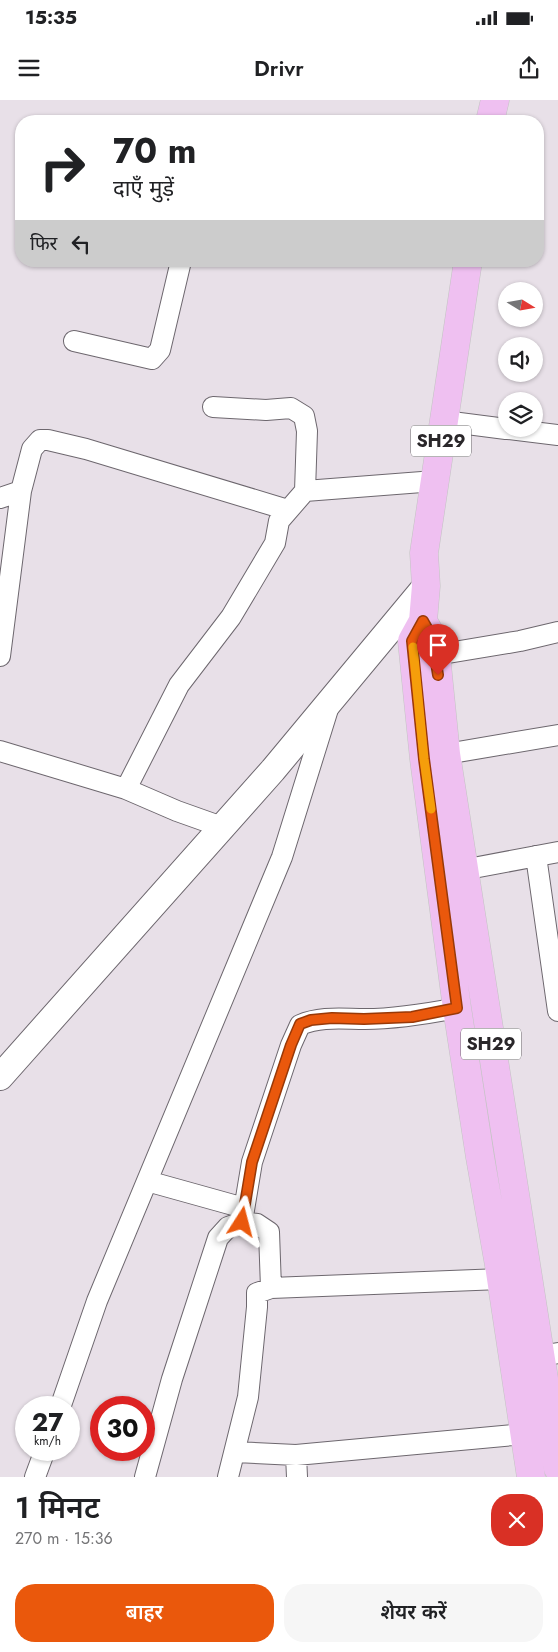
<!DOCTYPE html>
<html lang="hi">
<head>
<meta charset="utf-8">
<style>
  body { margin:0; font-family:Jost,"Noto Sans Devanagari",sans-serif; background:#f6f6f6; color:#202124; height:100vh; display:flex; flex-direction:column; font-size:19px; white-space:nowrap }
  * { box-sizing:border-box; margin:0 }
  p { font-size:16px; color:#757577 }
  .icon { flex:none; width:28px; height:28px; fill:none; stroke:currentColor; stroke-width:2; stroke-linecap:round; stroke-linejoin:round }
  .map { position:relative; height:1377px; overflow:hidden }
  .side { display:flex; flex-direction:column; background:#fff; flex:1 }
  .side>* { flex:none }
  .guide { position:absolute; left:15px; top:15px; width:529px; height:152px; border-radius:20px; box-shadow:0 1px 4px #0004; background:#fff; color:#202124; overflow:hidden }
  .needle { width:32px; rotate:101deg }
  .controls { position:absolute; left:498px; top:182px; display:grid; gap:10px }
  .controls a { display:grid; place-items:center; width:45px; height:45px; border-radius:50%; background:#fff; box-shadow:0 1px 4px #0004; font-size:25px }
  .speed { position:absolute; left:15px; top:1296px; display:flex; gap:10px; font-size:25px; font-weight:700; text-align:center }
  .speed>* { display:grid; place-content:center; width:65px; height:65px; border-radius:50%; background:#fff; box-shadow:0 1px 4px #0004; line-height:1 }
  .speed small { font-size:12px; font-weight:400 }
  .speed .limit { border:8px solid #d22; background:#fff; color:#111 }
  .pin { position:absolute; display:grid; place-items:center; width:42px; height:42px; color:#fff; margin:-51px -21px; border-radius:50% 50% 50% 0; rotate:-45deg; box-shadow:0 0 5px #0007 }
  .pin .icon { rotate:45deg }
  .me { position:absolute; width:55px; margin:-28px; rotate:9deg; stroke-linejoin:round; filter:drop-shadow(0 0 4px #0008) }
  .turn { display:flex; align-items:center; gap:18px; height:105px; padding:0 15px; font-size:22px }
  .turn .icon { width:65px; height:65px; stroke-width:2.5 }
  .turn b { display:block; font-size:35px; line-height:42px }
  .then { display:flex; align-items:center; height:48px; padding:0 15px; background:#0003; gap:10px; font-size:19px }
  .round { display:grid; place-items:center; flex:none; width:52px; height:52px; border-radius:20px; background:#f6f6f6 }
  .head { display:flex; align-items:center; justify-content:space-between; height:85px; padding:0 15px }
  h1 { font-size:30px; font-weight:600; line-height:38px }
  .primary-button { display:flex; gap:10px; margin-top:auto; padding:10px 15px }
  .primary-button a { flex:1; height:58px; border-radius:20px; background:#ea580c; color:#fff; font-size:20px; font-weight:600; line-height:58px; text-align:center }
  .primary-button a+a { background:#f6f6f6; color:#202124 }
  .status { display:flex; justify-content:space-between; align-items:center; height:35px; padding:0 25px; background:#fff; direction:ltr }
  .status svg { height:14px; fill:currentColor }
  header { display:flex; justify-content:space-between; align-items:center; height:65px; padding:0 15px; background:#fff; font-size:22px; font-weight:600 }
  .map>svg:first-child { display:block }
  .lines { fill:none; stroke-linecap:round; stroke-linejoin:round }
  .minor-casing { stroke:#6d676e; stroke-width:22 }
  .tertiary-casing { stroke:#6d676e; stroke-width:28 }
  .primary-casing { stroke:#c3c3c3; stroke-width:29 }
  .minor { stroke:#fff; stroke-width:20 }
  .tertiary { stroke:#fff; stroke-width:26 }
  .primary { stroke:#efc0f1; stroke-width:28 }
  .route-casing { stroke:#983908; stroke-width:12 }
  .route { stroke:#ea580c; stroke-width:9 }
  .slow { stroke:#f59e0b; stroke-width:9 }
  .labels { text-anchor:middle; stroke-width:5; stroke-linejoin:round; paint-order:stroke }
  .shield { fill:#fff; stroke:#6a686a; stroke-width:1 }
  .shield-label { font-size:18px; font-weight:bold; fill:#2a272a }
</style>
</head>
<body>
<div class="status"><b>15:35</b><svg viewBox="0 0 49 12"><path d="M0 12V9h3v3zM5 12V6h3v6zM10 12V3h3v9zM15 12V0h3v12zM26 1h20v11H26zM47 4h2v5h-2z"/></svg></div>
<header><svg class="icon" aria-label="menu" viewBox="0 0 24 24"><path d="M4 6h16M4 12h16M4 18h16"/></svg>Drivr<svg class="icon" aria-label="share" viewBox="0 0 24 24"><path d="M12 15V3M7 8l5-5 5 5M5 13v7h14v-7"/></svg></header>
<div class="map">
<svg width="558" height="1377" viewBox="0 0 558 1377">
  <rect width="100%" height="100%" fill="#e8e0e8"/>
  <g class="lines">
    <g class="minor-casing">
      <path id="minor" d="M 74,241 L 152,259 L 160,250 L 181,161
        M 213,307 L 266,310 L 291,308 L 304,316 L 307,331 L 305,391
        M 444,321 L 506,329
        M 508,329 L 558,335
        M 0,398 L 21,391
        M 436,555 L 520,541 L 558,532
        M 0,556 L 21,391 L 32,349 L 40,340 L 48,340 L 86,349 L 288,410
        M 0,651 L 126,689 L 177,711 L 222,727
        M 446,654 L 558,635
        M 126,689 L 179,585 L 231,517 L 275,443 L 279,421 L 305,391 L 435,381
        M 536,756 L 558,911
        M 452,772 L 558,752
        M 147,1081 L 244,1108
        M 271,1188 L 269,1132 L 257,1124 L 242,1122 L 252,1062 L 291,945 L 300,925 C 321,916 342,919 365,919 C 396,919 426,914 457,908
        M 540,1256 L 558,1253
        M 60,1308 L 97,1201 L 282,757 L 328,609
        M 236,1352 L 296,1355 L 525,1334
        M 296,1355 L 297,1377
        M 35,1377 L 45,1350
        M 145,1377 L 172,1279 L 218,1138 L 228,1127 L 242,1122
        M 228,1377 L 248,1297 L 257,1207 L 257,1193 L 271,1188 L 501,1179"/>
    </g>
    <g class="tertiary-casing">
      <path id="tertiary" d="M 0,977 L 273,670 L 426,486"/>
    </g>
    <g class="primary-casing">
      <path id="primary" d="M 490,21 L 495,0
        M 468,161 L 424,453 L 426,486 L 423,521 L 412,541 L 424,659 L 457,908 L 480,1057 L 499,1165 L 531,1377
        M 423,521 L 432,537 L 436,555 L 446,654 L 558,1368"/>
    </g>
    <use href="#minor" class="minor"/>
    <use href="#tertiary" class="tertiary"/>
    <use href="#primary" class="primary"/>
  </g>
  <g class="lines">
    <g class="route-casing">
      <path id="route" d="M 242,1122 L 252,1062 L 291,945 L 300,924 L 311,920 L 332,918 L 364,919 L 412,917 L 457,908 L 424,659 L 412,541 L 423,521 L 432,537 L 438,575"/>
    </g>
    <use href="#route" class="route"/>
    <path class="slow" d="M 413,547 L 424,659 L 431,709"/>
  </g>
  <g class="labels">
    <g class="shield">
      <rect x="411" y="325.5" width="60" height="31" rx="4"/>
      <rect x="461" y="928.5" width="60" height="31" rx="4"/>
    </g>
    <g class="shield-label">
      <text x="441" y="347">SH29</text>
      <text x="491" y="950">SH29</text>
    </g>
  </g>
</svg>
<div class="controls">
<a><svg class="needle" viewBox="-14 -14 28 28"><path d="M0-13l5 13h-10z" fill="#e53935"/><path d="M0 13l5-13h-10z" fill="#757577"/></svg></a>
<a><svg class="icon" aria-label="sound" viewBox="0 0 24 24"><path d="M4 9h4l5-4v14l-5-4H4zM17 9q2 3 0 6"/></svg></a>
<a><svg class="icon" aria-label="layers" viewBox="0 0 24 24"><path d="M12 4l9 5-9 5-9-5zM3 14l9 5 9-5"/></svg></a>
</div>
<div class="speed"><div>27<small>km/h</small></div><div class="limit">30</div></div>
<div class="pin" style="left:438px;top:575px;background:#d93025"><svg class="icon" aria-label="arrive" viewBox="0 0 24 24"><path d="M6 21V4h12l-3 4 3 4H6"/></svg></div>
<svg class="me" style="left:242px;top:1122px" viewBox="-20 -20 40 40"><path d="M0-17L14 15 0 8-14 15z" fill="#ea580c" stroke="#fff" stroke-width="4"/></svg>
<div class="guide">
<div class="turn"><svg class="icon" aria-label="right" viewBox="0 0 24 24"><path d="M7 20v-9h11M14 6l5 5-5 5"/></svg><div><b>70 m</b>दाएँ मुड़ें</div></div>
<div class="then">फिर<svg class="icon" aria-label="left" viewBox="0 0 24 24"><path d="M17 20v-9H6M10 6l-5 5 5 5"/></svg></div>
</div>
</div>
<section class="side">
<div class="head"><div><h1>1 मिनट</h1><p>270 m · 15:36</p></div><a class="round" style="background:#d93025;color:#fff"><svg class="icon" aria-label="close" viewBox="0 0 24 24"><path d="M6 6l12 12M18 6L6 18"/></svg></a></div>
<div class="primary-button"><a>बाहर</a><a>शेयर करें</a></div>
</section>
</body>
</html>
